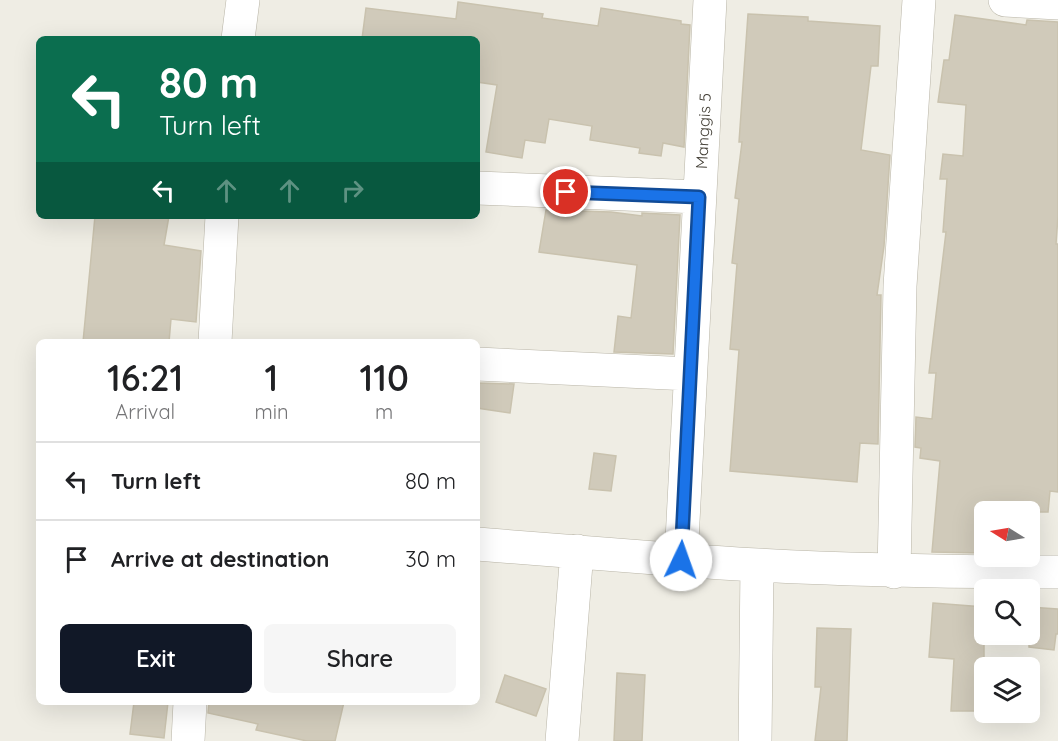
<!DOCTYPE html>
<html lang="en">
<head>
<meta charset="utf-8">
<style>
  body { margin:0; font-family:Quicksand,sans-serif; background:#f6f6f6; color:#202124; height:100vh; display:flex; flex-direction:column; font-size:22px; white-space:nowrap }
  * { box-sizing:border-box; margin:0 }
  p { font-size:20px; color:#757577 }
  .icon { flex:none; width:33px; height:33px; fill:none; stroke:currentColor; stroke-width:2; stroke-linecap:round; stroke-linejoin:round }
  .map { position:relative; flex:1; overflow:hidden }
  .drawer { position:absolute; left:36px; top:339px; width:444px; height:366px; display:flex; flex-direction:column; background:#fff; border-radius:9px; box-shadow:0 6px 24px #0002 }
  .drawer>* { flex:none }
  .top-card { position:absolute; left:36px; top:36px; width:444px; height:183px; border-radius:9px; box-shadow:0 6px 24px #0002; background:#0b6e4f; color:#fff; overflow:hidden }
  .needle { width:39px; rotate:281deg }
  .buttons { position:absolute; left:974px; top:501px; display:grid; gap:12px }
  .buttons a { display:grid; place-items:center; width:66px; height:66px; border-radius:9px; background:#fff; box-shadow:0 6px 24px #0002; font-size:30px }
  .pin { position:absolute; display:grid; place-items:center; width:51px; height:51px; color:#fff; margin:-26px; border:3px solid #fff; border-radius:50%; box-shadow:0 2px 6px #0007 }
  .me { position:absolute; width:66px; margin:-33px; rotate:3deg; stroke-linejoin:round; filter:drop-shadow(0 0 4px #0008) }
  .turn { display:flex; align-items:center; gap:21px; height:126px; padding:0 24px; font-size:27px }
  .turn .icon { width:78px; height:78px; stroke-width:2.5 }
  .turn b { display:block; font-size:42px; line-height:51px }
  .lanes { display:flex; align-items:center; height:57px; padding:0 24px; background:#0003; justify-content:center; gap:30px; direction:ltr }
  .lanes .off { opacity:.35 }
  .eta { display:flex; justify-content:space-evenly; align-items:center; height:102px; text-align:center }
  .eta b { font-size:36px; font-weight:600; line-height:42px }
  .primary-button { display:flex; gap:12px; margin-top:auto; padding:12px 24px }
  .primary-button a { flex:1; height:69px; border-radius:9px; background:#111827; color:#fff; font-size:24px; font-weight:600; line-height:69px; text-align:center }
  .primary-button a+a { background:#f6f6f6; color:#202124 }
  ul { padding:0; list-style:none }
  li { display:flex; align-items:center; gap:18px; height:78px; padding:0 24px; border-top:2px solid #e0e0e0 }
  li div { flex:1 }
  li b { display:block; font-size:22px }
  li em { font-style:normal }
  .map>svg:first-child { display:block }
  .building { fill:#d0caba; stroke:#c9c2ae; stroke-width:1.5 }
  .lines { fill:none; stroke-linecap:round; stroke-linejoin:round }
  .minor-casing { stroke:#b9b5a7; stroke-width:34 }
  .minor { stroke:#fff; stroke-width:33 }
  .route-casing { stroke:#114b97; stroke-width:15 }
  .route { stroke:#1a73e8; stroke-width:10 }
  .labels { text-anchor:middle; stroke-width:4.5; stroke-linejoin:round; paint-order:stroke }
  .street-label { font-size:16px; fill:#413d34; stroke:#fff }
</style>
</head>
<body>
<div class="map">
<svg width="1058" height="741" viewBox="0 0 1058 741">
  <rect width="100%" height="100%" fill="#efede4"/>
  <path class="building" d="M 458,2 L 543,14 L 542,18 L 598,26 L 601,8 L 681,21 L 681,24 L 690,25 L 684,147 L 663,143 L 661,156 L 639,153 L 640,148 L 590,140 L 592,126 L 549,119 L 545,143 L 525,140 L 522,158 L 486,152 L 497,85 L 477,82 L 477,39 L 362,39 L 366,8 L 456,19 Z
    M 748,14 L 808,17 L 808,21 L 880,26 L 878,66 L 871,66 L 861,150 L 890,155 L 884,246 L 877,295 L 881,295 L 878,444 L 860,443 L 857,482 L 730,471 L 739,350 L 730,349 L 737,264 L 732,263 L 739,199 L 735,198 L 742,142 L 739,142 Z
    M 955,15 L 1026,25 L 1027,20 L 1058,22 L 1058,216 L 1056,244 L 1058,244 L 1058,492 L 1050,491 L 1048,512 L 984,512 L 984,553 L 932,552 L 940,461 L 920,458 L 921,448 L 915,447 L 916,417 L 932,419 L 936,373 L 929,373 L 946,232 L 943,232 L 947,179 L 940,179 L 943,154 L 963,156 L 966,105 L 938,102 L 944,60 L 949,60 Z
    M 546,210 L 611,212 L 642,216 L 642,213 L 680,215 L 673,354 L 614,352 L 618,316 L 631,318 L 637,265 L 539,252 Z
    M 95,216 L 169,216 L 164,245 L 201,251 L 196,322 L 171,319 L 169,342 L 83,342 Z
    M 477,383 L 514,384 L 510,413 L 477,408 Z
    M 594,453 L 616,456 L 611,491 L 589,489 Z
    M 933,603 L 984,607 L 984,711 L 951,711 L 954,659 L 929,657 Z
    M 1029,607 L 1058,609 L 1058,634 L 1056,634 L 1054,650 L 1029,647 Z
    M 817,628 L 851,629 L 847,741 L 815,741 L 821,687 L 815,687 Z
    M 617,673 L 645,675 L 642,741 L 614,741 Z
    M 505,675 L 546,689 L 536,716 L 496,702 Z
    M 134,702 L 168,702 L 164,738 L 130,734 Z
    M 209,702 L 344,702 L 335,741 L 307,741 L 256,730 L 258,724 L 208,713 Z"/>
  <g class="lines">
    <g class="minor-casing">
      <path id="minor" d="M 1005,0 L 1058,3
        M 238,39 L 243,0
        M 477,188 L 699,197
        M 215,342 L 222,216
        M 477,364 L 690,374
        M 477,544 L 681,560 L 710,0
        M 681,560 C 807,570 932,572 1058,572
        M 894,572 L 900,286 L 919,0
        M 188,741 L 190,702
        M 562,741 L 577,551
        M 755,741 L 757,566"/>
    </g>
    <use href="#minor" class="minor"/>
  </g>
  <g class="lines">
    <g class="route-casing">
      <path id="route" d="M 566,192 L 699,197 L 681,560"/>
    </g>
    <use href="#route" class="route"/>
  </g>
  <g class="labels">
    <g class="street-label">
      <text transform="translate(703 131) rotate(-87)" y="6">Manggis 5</text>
    </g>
  </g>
</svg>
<div class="buttons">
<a><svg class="needle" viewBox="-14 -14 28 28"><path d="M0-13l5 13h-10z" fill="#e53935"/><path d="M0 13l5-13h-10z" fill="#757577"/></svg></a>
<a><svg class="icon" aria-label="search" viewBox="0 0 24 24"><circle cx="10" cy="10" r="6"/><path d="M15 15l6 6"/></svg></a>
<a><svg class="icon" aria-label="layers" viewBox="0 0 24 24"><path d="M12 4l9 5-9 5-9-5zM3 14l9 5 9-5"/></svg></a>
</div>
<div class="pin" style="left:566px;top:192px;background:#d93025"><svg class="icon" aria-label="arrive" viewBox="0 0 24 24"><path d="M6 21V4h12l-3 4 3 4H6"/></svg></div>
<svg class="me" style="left:681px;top:560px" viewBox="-20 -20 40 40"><circle r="19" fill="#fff"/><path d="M0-13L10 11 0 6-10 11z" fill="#1a73e8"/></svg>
<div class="top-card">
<div class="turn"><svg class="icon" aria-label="left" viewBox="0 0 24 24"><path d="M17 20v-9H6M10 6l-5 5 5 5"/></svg><div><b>80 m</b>Turn left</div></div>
<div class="lanes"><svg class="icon" aria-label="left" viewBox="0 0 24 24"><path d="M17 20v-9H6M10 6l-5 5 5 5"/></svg><svg class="icon off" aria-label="ahead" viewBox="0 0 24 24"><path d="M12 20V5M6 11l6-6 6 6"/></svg><svg class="icon off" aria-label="ahead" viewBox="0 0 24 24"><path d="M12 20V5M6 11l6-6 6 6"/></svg><svg class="icon off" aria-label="right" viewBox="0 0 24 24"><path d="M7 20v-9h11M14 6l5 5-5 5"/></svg></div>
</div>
<section class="drawer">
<div class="eta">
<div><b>16:21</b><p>Arrival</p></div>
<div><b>1</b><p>min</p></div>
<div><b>110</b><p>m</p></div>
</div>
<ul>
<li><svg class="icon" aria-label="left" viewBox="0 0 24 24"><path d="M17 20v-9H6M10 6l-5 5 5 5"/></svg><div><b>Turn left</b></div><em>80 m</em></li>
<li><svg class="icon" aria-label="arrive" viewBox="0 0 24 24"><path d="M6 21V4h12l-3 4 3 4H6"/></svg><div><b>Arrive at destination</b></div><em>30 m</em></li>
</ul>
<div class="primary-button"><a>Exit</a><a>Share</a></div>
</section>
</div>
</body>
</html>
